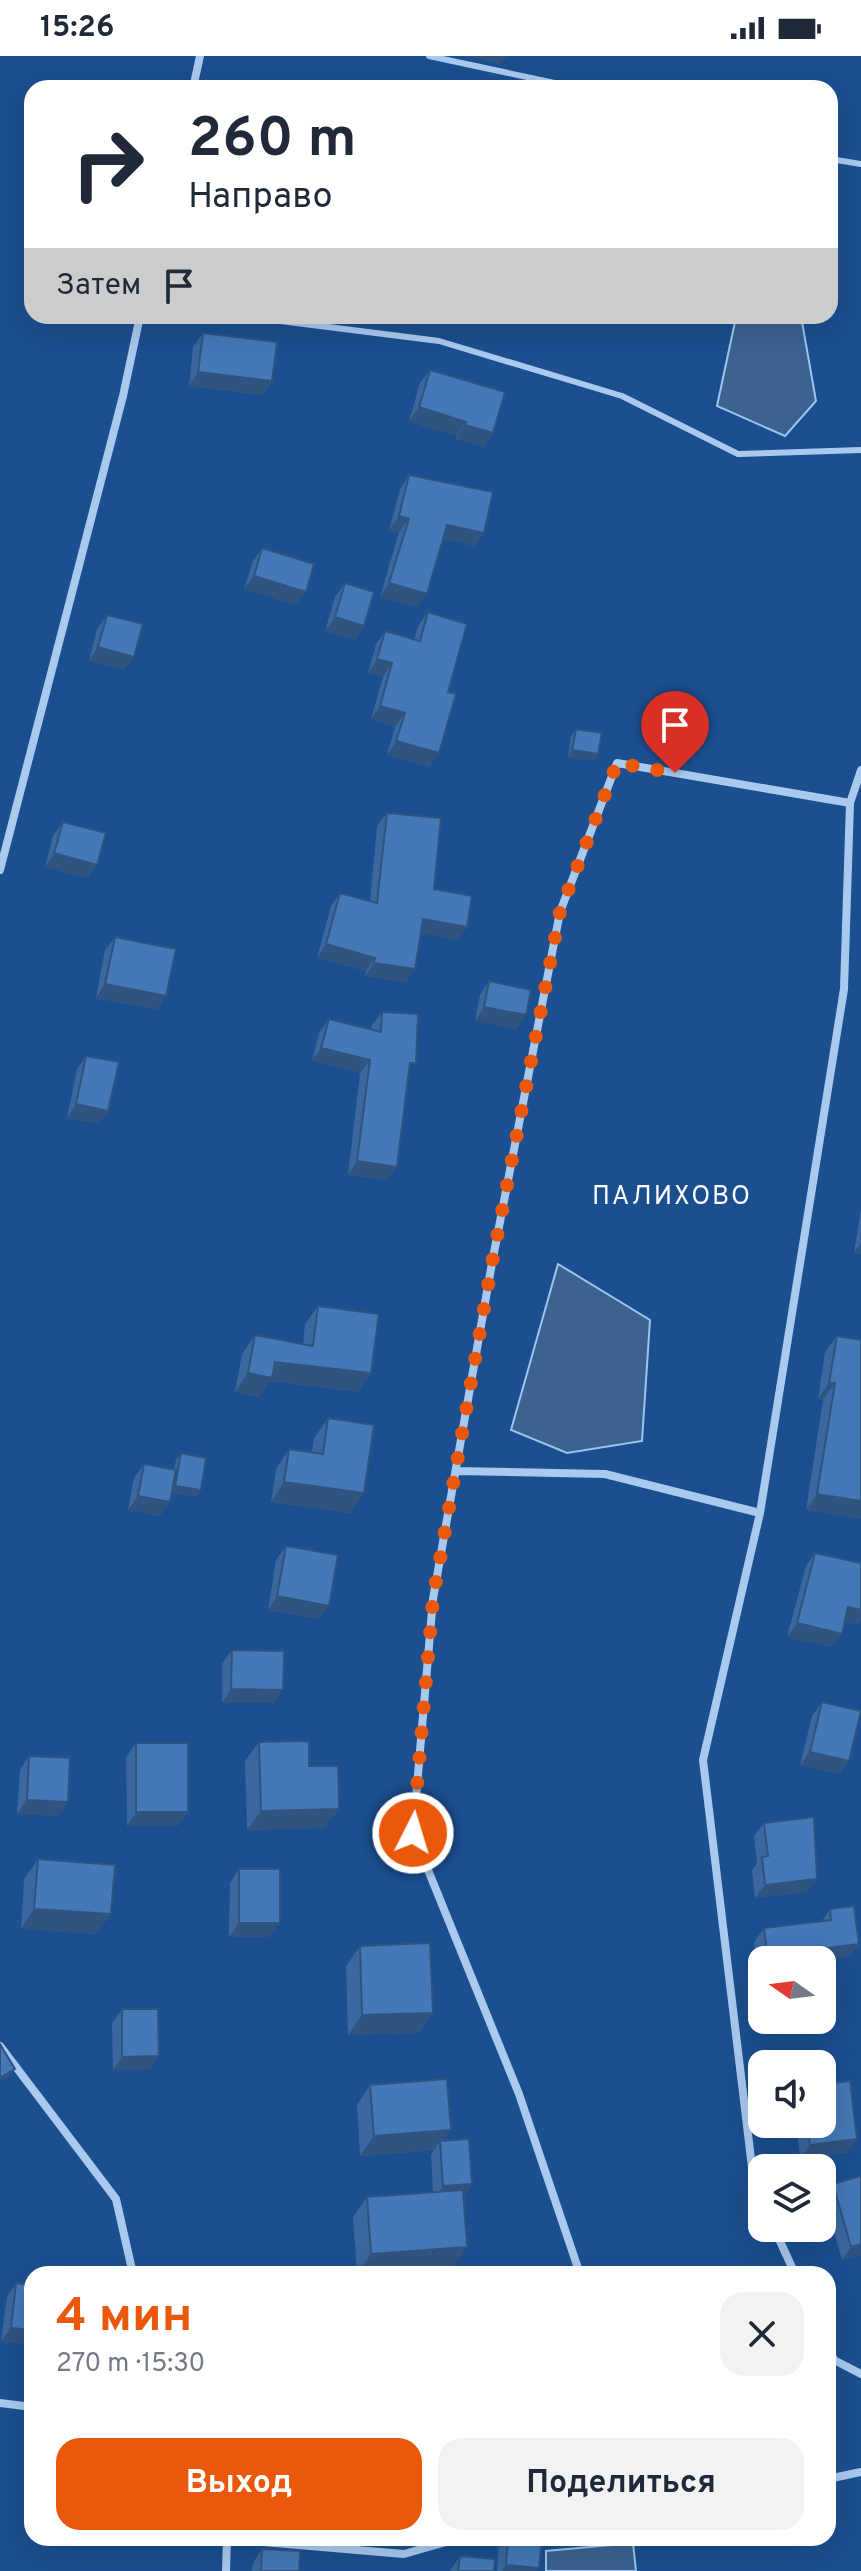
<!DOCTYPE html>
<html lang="ru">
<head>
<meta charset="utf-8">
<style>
  body { margin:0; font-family:Overpass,sans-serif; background:#f2f2f3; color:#1f2937; height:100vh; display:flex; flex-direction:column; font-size:30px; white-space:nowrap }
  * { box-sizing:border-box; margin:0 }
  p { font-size:26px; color:#747a83 }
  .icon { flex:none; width:44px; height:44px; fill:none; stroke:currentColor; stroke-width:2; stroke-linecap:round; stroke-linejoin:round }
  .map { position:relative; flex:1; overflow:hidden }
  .drawer { position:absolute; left:24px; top:2210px; width:812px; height:280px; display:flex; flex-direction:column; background:#fff; border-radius:24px; box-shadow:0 8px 32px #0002 }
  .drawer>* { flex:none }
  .banner { position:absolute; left:24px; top:24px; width:814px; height:244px; border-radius:24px; box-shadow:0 8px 32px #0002; background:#fff; color:#1f2937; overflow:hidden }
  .needle { width:52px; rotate:284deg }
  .tools { position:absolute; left:748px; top:1890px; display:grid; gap:16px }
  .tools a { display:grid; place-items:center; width:88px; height:88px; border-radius:16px; background:#fff; box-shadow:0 8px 32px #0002; font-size:40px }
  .pin { position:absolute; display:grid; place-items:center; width:68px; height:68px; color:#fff; margin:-82px -34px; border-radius:50% 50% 50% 0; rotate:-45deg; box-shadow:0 0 8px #0007 }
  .pin .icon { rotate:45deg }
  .me { position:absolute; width:88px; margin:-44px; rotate:5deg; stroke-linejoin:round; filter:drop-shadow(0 0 6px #0008) }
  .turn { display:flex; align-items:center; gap:28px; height:168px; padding:0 32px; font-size:36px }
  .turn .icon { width:104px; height:104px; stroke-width:2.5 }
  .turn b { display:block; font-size:56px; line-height:68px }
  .then { display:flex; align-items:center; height:76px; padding:0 32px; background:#0003; gap:16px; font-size:30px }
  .round { display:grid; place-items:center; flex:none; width:84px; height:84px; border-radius:24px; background:#f2f2f3 }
  .head { display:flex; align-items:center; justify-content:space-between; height:136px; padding:0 32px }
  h1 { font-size:48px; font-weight:700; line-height:60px; color:#ea580c }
  .cta { display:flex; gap:16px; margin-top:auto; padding:16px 32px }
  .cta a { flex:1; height:92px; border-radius:24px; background:#ea580c; color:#fff; font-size:32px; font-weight:700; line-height:92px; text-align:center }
  .cta a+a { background:#f2f2f3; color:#1f2937 }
  .status { display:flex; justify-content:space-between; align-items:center; height:56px; padding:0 40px; background:#fff; direction:ltr }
  .status svg { height:22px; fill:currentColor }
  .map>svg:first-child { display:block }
  .water { fill:#3c6290; stroke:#9cc4f0; stroke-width:2 }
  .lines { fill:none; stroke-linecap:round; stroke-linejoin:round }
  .service { stroke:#a9c9ee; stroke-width:6 }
  .minor { stroke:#a9c9ee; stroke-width:8 }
  .wall { fill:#3a679d }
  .shaded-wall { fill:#305480 }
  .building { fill:#4478b7; stroke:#305480; stroke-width:2 }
  .route { stroke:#ea580c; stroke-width:14; stroke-dasharray:0 25.2 }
  .labels { text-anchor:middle; stroke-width:6; stroke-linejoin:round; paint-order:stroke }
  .quarter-label { font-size:26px; letter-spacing:2px; fill:#fff; stroke:#1b4f8f }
</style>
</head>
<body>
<div class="status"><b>15:26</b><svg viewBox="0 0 49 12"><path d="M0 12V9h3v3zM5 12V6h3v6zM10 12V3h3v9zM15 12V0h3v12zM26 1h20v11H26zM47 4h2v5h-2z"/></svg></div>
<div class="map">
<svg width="861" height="2515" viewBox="0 0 861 2515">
  <rect width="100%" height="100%" fill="#1b4f8f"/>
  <path class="water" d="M 781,260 L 801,260 L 816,345 L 785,380 L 717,350 L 735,266 Z
    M 558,1208 L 650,1264 L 642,1385 L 567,1397 L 511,1374 Z
    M 633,2487 L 636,2515 L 546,2515 L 546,2495 Z"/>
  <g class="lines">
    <path class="service" d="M 429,0 L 578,32
      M 830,103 L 861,108
      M 241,260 L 439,285 L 622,340 L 738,398 L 861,394"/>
    <path class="minor" d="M 193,32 L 200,0
      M 0,814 L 123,340 L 140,260
      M 456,1415 L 605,1418 L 760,1457
      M 0,1990 L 116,2143 L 133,2218
      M 762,2146 L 754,2128 L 703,1704 L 760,1457 L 844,933 L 850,747 L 861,714
      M 774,2172 L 795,2218
      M 580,2218 L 519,2038 L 413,1777 L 433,1543 L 492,1207 L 560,856 L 617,707 L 850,747
      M 828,2291 L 834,2304 L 861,2318
      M 0,2347 L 32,2351
      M 828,2423 L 861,2416
      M 228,2483 L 404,2498 L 460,2482
      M 226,2515 L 227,2482"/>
  </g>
  <path class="wall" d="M 203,277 L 272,325 L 263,339 L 189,330 L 193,291 Z
    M 430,314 L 493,377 L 484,391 L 456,383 L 457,380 L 409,365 L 420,327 Z
    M 409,419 L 475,490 L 443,483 L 417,551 L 380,541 L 399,476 L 389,474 L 400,433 Z
    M 262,492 L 296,549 L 244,533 L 253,505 Z
    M 345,527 L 355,584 L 325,575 L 335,541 Z
    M 428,556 L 448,636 L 429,711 L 387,699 L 395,671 L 371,663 L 383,621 L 368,617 L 376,588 L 385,575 L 414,583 L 418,570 Z
    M 107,559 L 134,601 L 124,614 L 89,605 L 97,573 Z
    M 576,673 L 593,705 L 568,701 L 571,680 Z
    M 387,757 L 434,833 L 467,871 L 458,884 L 420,877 L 406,926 L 365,920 L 366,915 L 317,902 L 331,850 L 340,837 L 370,845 L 377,770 Z
    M 63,766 L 97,809 L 88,822 L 45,811 L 53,780 Z
    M 115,881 L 157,954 L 96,942 L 105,894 Z
    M 489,925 L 526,959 L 516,973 L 475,965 L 480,939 Z
    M 382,956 L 409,1016 L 388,1124 L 348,1119 L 360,1017 L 312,1005 L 319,977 L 329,963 L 372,974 L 372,969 Z
    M 86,1000 L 99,1068 L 67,1062 L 77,1013 Z
    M 861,1152 L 861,1198 L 854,1197 Z
    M 318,1250 L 358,1336 L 270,1325 L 259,1341 L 235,1336 L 242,1298 L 255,1279 L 303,1288 L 305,1268 Z
    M 837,1280 L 861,1463 L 806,1454 L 823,1344 L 818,1343 L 825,1296 Z
    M 328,1362 L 351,1457 L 271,1446 L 276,1413 L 289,1393 L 312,1396 L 314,1382 Z
    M 181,1397 L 196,1441 L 171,1437 L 160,1460 L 128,1454 L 134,1422 L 144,1408 L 174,1414 L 176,1404 Z
    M 286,1490 L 320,1563 L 268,1554 L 276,1504 Z
    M 815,1497 L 860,1507 L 861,1504 L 861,1564 L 858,1569 L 844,1566 L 832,1591 L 787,1581 L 806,1510 Z
    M 232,1594 L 274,1647 L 222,1647 L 222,1608 Z
    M 822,1646 L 849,1705 L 840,1718 L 800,1709 L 812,1660 Z
    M 259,1686 L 309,1710 L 325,1772 L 247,1774 L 245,1705 Z
    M 136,1687 L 178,1770 L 127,1770 L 126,1701 Z
    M 29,1700 L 68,1746 L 58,1760 L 17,1758 L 20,1714 Z
    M 764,1767 L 817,1823 L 807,1836 L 755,1842 L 752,1814 L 757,1807 L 754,1780 Z
    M 38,1803 L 97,1878 L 21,1873 L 24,1823 Z
    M 239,1813 L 270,1881 L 229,1881 L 230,1827 Z
    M 830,1853 L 859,1888 L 849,1901 L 822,1904 L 762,1904 L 762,1948 L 754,1886 L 764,1872 L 822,1865 Z
    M 360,1890 L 433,1957 L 419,1977 L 348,1979 L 346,1910 Z
    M 122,1953 L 159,2000 L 149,2014 L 113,2014 L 112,1967 Z
    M 370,2029 L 444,2085 L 472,2128 L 464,2140 L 454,2211 L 357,2218 L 353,2161 L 367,2141 L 433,2136 L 431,2099 L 434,2094 L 360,2100 L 357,2049 Z
    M 796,2068 L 822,2068 L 848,2096 L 800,2102 Z
    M 861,2120 L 861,2199 L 842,2204 L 824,2140 L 833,2128 Z
    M 16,2227 L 32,2229 L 32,2289 L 1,2285 L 7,2241 Z
    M 504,2482 L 542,2482 L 537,2515 L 497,2515 L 499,2489 Z
    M 262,2493 L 299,2515 L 252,2515 L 253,2507 Z
    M 460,2500 L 494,2515 L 450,2515 Z"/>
  <path class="shaded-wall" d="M 470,0 L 507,0 L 500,9 Z
    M 198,316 L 272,325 L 263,339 L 189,330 Z
    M 419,351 L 466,366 L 457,380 L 409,365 Z
    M 465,369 L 493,377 L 484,391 L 456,383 Z
    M 399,460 L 409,463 L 399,476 L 389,474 Z
    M 447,469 L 484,477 L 475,490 L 438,482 Z
    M 254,520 L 306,536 L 296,549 L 244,533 Z
    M 389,527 L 427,538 L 417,551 L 380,541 Z
    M 335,561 L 364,570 L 355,584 L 325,575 Z
    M 98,591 L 134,601 L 124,614 L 89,605 Z
    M 377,603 L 392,607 L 383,621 L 368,617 Z
    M 380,650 L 405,657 L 395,671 L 371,663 Z
    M 396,685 L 439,697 L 429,711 L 387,699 Z
    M 572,694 L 598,698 L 593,705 L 568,701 Z
    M 54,797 L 97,809 L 88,822 L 45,811 Z
    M 423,863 L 467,871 L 458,884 L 413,876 Z
    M 326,888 L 375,902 L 366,915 L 317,902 Z
    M 374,907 L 415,913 L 406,926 L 365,920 Z
    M 105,928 L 166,940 L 157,954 L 96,942 Z
    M 484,951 L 526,959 L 516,973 L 475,965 Z
    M 321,992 L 370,1004 L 360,1017 L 312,1005 Z
    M 76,1048 L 108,1055 L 99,1068 L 67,1062 Z
    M 357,1105 L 397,1111 L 388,1124 L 348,1119 Z
    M 861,1187 L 861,1198 L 854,1197 Z
    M 275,1306 L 371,1317 L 358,1336 L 270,1325 L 259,1341 L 235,1336 L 248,1317 Z
    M 829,1327 L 835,1327 L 823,1344 L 818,1343 Z
    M 284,1426 L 364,1437 L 351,1457 L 271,1446 Z
    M 175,1430 L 201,1434 L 196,1441 L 170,1437 Z
    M 817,1438 L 861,1445 L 861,1463 L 806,1454 Z
    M 138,1440 L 170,1446 L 160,1460 L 128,1454 Z
    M 277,1540 L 329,1550 L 320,1563 L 268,1554 Z
    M 848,1551 L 861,1554 L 861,1564 L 858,1569 L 838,1565 Z
    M 797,1567 L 842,1578 L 832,1591 L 787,1581 Z
    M 231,1633 L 283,1634 L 274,1647 L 222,1647 Z
    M 810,1696 L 849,1705 L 840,1718 L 800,1709 Z
    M 27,1744 L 68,1746 L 58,1760 L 17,1758 Z
    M 339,1753 L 325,1772 L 247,1774 L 261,1755 Z
    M 136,1756 L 188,1756 L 178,1770 L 127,1770 Z
    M 817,1823 L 807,1836 L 755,1842 L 765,1829 Z
    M 34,1853 L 111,1858 L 97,1878 L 21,1873 Z
    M 239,1867 L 280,1867 L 270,1881 L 229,1881 Z
    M 859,1888 L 849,1901 L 822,1905 L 811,1904 L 819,1893 Z
    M 433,1957 L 419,1977 L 348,1979 L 362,1959 Z
    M 159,2000 L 149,2014 L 113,2014 L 122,2001 Z
    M 15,2013 L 10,2020 L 0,2026 L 0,2022 Z
    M 451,2074 L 441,2089 L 440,2085 L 434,2094 L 360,2100 L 374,2080 Z
    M 857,2083 L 848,2096 L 800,2102 L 810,2089 Z
    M 472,2128 L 463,2142 L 434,2144 L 443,2130 Z
    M 861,2188 L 861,2199 L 842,2204 L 851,2191 Z
    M 467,2191 L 454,2211 L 357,2218 L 371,2198 Z
    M 11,2272 L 32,2274 L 32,2289 L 1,2285 Z
    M 81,2482 L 149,2482 L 142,2486 Z
    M 506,2509 L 539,2512 L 537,2515 L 502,2515 Z"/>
  <path class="building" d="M 203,277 L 277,286 L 272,325 L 198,316 Z
    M 430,314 L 505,336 L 493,377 L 465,369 L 466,366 L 419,351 Z
    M 409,419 L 493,436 L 484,477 L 447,469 L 427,538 L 389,527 L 409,463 L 399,460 Z
    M 262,492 L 314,508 L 306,536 L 254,520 Z
    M 345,527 L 374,536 L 364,570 L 335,561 Z
    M 428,556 L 467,568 L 448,636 L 456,638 L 439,697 L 396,685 L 405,657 L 380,650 L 392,607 L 377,603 L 385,575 L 420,585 Z
    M 107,559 L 143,568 L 134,601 L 98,591 Z
    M 576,673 L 602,677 L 598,698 L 572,694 Z
    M 387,757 L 441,762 L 434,833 L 472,840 L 467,871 L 423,863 L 415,913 L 374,907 L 375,902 L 326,888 L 340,837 L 377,847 Z
    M 63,766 L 106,777 L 97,809 L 54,797 Z
    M 115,881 L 176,893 L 166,940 L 105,928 Z
    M 489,925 L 531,934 L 526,959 L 484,951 Z
    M 382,956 L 418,958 L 416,1007 L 410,1007 L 397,1111 L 357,1105 L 370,1004 L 321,992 L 329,963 L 381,976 Z
    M 86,1000 L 119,1006 L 108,1055 L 76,1048 Z
    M 318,1250 L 379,1258 L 371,1317 L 275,1306 L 272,1322 L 248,1317 L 255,1279 L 313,1290 Z
    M 837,1280 L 861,1284 L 861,1445 L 817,1438 L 835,1327 L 829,1327 Z
    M 328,1362 L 374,1369 L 364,1437 L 284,1426 L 289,1393 L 323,1398 Z
    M 181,1397 L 206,1402 L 201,1434 L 175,1430 Z
    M 144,1408 L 176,1414 L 170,1446 L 138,1440 Z
    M 286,1490 L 338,1499 L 329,1550 L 277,1540 Z
    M 815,1497 L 861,1507 L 861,1554 L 848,1551 L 842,1578 L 797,1567 Z
    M 232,1594 L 284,1595 L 283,1634 L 231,1633 Z
    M 822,1646 L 861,1655 L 849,1705 L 810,1696 Z
    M 309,1685 L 309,1710 L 338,1710 L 339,1753 L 261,1755 L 259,1686 Z
    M 136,1687 L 188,1687 L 188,1756 L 136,1756 Z
    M 29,1700 L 70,1702 L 68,1746 L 27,1744 Z
    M 814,1761 L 817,1823 L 765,1829 L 762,1801 L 768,1800 L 764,1767 Z
    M 38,1803 L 115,1809 L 111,1858 L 34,1853 Z
    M 239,1813 L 280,1813 L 280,1867 L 239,1867 Z
    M 854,1850 L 859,1888 L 819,1893 L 821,1904 L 768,1904 L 764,1872 L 831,1864 L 830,1853 Z
    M 430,1887 L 433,1957 L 362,1959 L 360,1890 Z
    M 822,1914 L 824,1933 L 822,1934 Z
    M 122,1953 L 158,1953 L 159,2000 L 122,2001 Z
    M 0,1988 L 15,2013 L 0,2022 Z
    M 447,2023 L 451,2074 L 374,2080 L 370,2029 Z
    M 850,2025 L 857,2083 L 810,2089 L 807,2068 L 822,2068 L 822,2028 Z
    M 469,2083 L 472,2128 L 443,2130 L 440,2085 Z
    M 861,2120 L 861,2188 L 851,2191 L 833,2128 Z
    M 463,2134 L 467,2191 L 371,2198 L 367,2141 Z
    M 16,2227 L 32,2229 L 32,2274 L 11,2272 Z
    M 508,2482 L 542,2482 L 539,2512 L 506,2509 Z
    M 262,2493 L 300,2495 L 299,2515 L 261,2515 Z
    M 460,2500 L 495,2503 L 494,2515 L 458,2515 Z"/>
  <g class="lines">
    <path class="route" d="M 413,1777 L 433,1543 L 492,1207 L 560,856 L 617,707 L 675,717"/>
  </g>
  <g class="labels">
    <g class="quarter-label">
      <text x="672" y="1148">ПАЛИХОВО</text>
    </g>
  </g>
</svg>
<div class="tools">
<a><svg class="needle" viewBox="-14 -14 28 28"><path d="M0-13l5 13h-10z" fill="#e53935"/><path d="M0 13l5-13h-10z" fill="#747a83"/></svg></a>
<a><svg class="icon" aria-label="sound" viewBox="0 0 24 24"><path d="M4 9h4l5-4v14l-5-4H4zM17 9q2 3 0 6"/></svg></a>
<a><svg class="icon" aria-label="layers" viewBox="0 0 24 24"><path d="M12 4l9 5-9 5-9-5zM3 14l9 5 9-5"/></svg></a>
</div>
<div class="pin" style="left:675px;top:717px;background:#d93025"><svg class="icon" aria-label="arrive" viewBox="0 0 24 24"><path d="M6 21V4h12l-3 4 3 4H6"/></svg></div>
<svg class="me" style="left:413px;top:1777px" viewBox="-20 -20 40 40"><circle r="17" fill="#ea580c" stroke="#fff" stroke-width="3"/><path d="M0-11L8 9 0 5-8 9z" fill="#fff"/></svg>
<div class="banner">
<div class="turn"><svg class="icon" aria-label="right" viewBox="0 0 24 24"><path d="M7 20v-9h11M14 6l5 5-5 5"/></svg><div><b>260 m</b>Направо</div></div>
<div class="then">Затем<svg class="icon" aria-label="arrive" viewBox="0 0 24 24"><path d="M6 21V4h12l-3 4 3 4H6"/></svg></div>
</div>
<section class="drawer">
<div class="head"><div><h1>4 мин</h1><p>270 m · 15:30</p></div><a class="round"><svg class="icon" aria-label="close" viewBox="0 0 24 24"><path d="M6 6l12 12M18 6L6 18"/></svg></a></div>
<div class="cta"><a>Выход</a><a>Поделиться</a></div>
</section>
</div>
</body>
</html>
